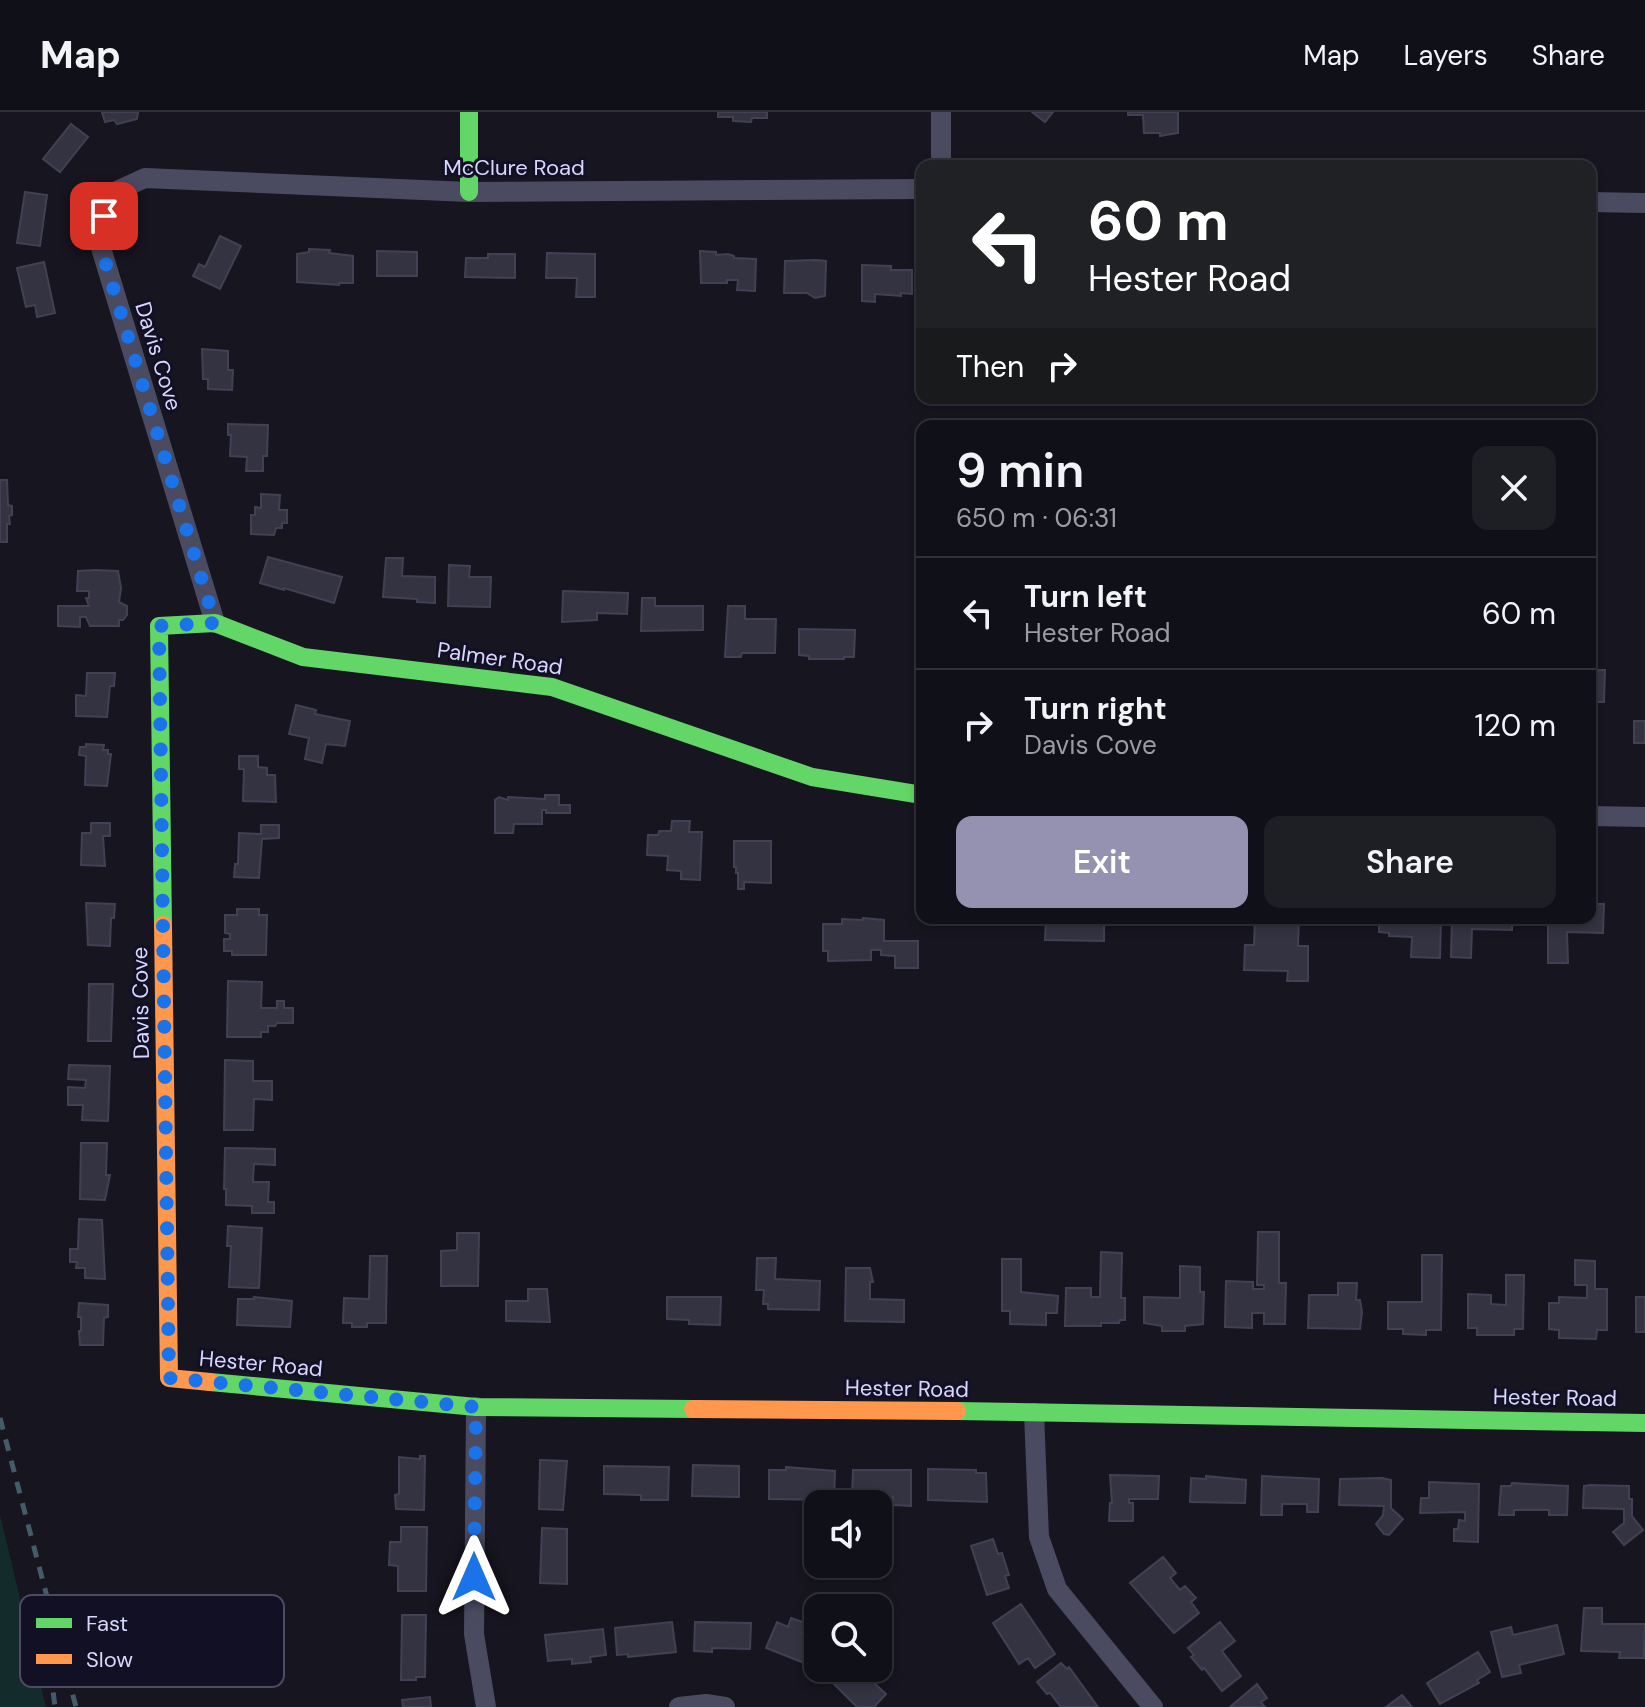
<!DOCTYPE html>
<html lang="en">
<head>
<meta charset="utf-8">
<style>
  body { margin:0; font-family:"DM Sans",sans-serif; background:#1e1e25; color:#f1f3f6; height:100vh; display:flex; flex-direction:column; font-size:30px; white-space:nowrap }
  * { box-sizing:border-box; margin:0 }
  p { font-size:26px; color:#9c9da2 }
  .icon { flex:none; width:44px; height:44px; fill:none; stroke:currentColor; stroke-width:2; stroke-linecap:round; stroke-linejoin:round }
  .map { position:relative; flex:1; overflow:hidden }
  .sheet { position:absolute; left:916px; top:308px; width:680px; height:504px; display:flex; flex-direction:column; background:#101018; border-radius:16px; box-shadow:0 4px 12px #0003,0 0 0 2px #303037 }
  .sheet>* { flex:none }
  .hud { position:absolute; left:916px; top:48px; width:680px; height:244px; border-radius:16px; box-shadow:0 4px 12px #0003,0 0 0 2px #303037; background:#202124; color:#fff; overflow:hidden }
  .controls { position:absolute; left:804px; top:1378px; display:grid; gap:16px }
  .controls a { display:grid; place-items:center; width:88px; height:88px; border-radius:16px; background:#101018; box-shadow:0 4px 12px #0003,0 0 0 2px #303037; font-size:40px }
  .pin { position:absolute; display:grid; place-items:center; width:68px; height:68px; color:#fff; margin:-34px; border-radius:16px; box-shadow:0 4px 12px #0006 }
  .me { position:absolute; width:88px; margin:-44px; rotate:0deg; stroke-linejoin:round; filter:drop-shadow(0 0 6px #0008) }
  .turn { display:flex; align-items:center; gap:28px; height:168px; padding:0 40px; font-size:36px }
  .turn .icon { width:104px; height:104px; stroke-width:2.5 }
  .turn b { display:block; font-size:56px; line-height:68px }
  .then { display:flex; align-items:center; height:76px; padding:0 40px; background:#0003; gap:16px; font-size:30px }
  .round { display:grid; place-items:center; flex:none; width:84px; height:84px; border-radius:16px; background:#1e1e25 }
  .summary { display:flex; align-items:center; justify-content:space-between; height:136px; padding:0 40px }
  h1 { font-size:48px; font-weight:600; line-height:60px }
  .button { display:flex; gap:16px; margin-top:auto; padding:16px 40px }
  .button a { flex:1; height:92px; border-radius:16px; background:#9492b0; color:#fff; font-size:32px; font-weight:600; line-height:92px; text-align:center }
  .button a+a { background:#1e1e25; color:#f1f3f6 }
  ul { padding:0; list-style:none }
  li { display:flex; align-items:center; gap:24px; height:112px; padding:0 40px; border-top:2px solid #303037 }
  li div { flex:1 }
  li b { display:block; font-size:30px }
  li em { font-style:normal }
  header { display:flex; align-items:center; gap:48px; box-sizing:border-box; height:112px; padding:0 40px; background:#101018; border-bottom:2px solid #303037 }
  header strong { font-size:38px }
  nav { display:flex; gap:44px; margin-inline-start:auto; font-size:28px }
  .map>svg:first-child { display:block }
  .green { fill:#132b2a }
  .building { fill:#343342; stroke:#434053; stroke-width:2 }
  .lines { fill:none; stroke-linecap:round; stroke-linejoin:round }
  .street { stroke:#4a4b61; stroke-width:20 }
  .fast { stroke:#63d668; stroke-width:18 }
  .slow { stroke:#ff974d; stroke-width:18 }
  .rail { stroke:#445b68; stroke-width:5; stroke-dasharray:12 10; stroke-linecap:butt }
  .route { stroke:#1a73e8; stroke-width:14; stroke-dasharray:0 25.2 }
  .labels { text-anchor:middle; stroke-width:6; stroke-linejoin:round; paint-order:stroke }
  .street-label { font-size:22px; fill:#d8d6fd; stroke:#121025 }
  .key { fill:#121025; stroke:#4d4b66; stroke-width:2 }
  .key-label { font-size:22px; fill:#d8d6fd }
</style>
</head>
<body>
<header>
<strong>Map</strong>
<nav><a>Map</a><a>Layers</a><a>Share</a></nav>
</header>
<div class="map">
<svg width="1645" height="1595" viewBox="0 0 1645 1595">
  <rect width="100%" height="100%" fill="#161520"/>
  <path class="green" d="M 0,1403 L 46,1595 L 0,1595 Z"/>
  <path class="building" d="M 102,0 L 138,0 L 137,7 L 117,12 L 114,8 L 105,10 Z
    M 718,0 L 767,0 L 767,6 L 752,6 L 751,10 L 733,9 L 733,5 L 718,5 Z
    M 1032,0 L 1053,0 L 1045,10 Z
    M 1128,0 L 1178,0 L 1178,21 L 1160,24 L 1160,21 L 1144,21 L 1143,3 L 1128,3 Z
    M 71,12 L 88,25 L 60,60 L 43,47 Z
    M 25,80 L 47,83 L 40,134 L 17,131 Z
    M 220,124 L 241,134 L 220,177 L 193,164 L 199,152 L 205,155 Z
    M 309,137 L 330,138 L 329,141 L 353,144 L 353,171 L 339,171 L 339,173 L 297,170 L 297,142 L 309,140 Z
    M 377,139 L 417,140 L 417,164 L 377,164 Z
    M 700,139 L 716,140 L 716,143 L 728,142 L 734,144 L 734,146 L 756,147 L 755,179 L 737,178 L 738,168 L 727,168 L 727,171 L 701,171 Z
    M 547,141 L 595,142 L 595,185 L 576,185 L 577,166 L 546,166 Z
    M 488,142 L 515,142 L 515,166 L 465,165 L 466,146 L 488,146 Z
    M 815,148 L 826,149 L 825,184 L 815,186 L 807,181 L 784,181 L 785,149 Z
    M 44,150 L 55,201 L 37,205 L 35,193 L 26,195 L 17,156 Z
    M 862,153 L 891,154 L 891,158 L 912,158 L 912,182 L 901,181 L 901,184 L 875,182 L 875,190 L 862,189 Z
    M 202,237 L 228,239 L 228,258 L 233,258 L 232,278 L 208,277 L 208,267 L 203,267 Z
    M 228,312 L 268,313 L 267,344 L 263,344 L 263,359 L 246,359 L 247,345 L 230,344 L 231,323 L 228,323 Z
    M 0,368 L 7,368 L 8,393 L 12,394 L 12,403 L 9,404 L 10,412 L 7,412 L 7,430 L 0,430 Z
    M 261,382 L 280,383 L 279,398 L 287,398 L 287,411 L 282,411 L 282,416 L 276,416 L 274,423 L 251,422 L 251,403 L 255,403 L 255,395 L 261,396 Z
    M 268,445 L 342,465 L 334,491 L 284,476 L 284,478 L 260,471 Z
    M 386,446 L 403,446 L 402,464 L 435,465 L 435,491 L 417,490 L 417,487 L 383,485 Z
    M 449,453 L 470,454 L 469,465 L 491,465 L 490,495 L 448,494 Z
    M 95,458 L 118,459 L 121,476 L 119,490 L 127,494 L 127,503 L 123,508 L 119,508 L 119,514 L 90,514 L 86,505 L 80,505 L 80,515 L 58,514 L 58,494 L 89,494 L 86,486 L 89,486 L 89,479 L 77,479 L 78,459 Z
    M 563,479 L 628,481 L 627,502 L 597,501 L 597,508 L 562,510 Z
    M 642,486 L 655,486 L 655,494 L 703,494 L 703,518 L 641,519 Z
    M 728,494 L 745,494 L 745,507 L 776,507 L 775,541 L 742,541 L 741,545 L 725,545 Z
    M 799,517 L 855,518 L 854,545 L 844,545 L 844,547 L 809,547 L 809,544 L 799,543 Z
    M 1590,558 L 1605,558 L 1604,590 L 1590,590 Z
    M 87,561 L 115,561 L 114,574 L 110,574 L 107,605 L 76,604 L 76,583 L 86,584 Z
    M 296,593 L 316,598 L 315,602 L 350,609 L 345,634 L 326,632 L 322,651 L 305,647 L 309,626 L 289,622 Z
    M 1634,609 L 1645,609 L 1645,631 L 1634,631 Z
    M 86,632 L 104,633 L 103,638 L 108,638 L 108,642 L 111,642 L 107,674 L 85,673 L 86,644 L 79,643 L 80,635 L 86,635 Z
    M 239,644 L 258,644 L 258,655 L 267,656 L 267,663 L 275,663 L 276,690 L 243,689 L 244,657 L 239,657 Z
    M 545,683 L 559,683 L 559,693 L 570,693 L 570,701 L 546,701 L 546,698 L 542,698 L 542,712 L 514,712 L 513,721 L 495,721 L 495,688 L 499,685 L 508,688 L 508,685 L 545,687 Z
    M 672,709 L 690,709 L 689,720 L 702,720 L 700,768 L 681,767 L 681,759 L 667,758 L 668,744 L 647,743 L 648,723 L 658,723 L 659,719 L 671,719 Z
    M 91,711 L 110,711 L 110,724 L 103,724 L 105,754 L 81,753 L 82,721 L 91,721 Z
    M 261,713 L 279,713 L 279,726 L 262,727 L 259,766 L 234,765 L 235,752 L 238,752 L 239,721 L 261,722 Z
    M 734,729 L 771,729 L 771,771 L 744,770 L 744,777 L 738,777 L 738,761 L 736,761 L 736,755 L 734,755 Z
    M 1590,786 L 1593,786 L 1593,792 L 1604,792 L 1603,821 L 1567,820 L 1568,851 L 1548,851 L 1548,806 L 1590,806 Z
    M 86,791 L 115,792 L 114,806 L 111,806 L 110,834 L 88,833 Z
    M 237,797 L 259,797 L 259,803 L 267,803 L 266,843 L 232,843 L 232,839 L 224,839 L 224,827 L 230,827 L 230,822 L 225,821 L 225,803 L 237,803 Z
    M 863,806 L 884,808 L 884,829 L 918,829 L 918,856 L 895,856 L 895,844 L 881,843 L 881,838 L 871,838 L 871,848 L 828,849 L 828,839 L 823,839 L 823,812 L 842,812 L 842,807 L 863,808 Z
    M 1058,806 L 1104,806 L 1104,829 L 1045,828 L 1046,807 Z
    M 1255,806 L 1299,806 L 1298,834 L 1308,834 L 1308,869 L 1287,869 L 1288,859 L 1244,858 L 1245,833 L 1254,833 Z
    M 1379,806 L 1441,806 L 1440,846 L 1411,845 L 1412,825 L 1389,824 L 1389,821 L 1379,820 Z
    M 1452,806 L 1512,806 L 1512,818 L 1472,817 L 1471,846 L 1451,845 Z
    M 228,869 L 262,870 L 261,896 L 277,896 L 277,889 L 284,889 L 284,896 L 293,896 L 293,911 L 277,911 L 275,914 L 268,914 L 268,920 L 261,920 L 261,925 L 227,925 Z
    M 89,872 L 113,872 L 111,929 L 88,929 Z
    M 225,948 L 253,949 L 253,969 L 272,969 L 272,988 L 254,987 L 253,1018 L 224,1018 Z
    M 69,953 L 110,954 L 108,1009 L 82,1008 L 83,993 L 68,993 L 68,975 L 85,976 L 86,968 L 68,967 Z
    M 81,1031 L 107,1031 L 106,1063 L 110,1063 L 105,1088 L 80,1087 Z
    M 225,1036 L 275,1037 L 275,1053 L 254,1052 L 253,1067 L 253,1070 L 269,1070 L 268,1090 L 274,1090 L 274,1101 L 252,1101 L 252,1094 L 226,1093 L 226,1077 L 224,1077 Z
    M 79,1107 L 102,1108 L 105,1167 L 85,1166 L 85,1156 L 76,1156 L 77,1150 L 70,1150 L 70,1137 L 78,1137 Z
    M 228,1114 L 262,1116 L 259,1176 L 229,1175 L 231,1134 L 227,1134 Z
    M 1258,1120 L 1279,1120 L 1279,1171 L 1286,1171 L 1285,1212 L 1264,1212 L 1264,1201 L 1252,1201 L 1252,1216 L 1225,1215 L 1226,1169 L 1253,1170 L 1253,1177 L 1264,1177 L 1264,1173 L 1257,1173 Z
    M 457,1121 L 479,1121 L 478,1174 L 441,1174 L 441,1139 L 457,1138 Z
    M 1101,1140 L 1122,1141 L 1121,1186 L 1125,1186 L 1125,1208 L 1120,1208 L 1119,1211 L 1101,1211 L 1101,1214 L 1065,1214 L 1066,1176 L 1091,1176 L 1091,1185 L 1100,1185 Z
    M 1422,1143 L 1442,1143 L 1441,1218 L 1426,1218 L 1426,1223 L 1403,1222 L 1403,1217 L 1388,1217 L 1388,1190 L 1422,1190 Z
    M 370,1144 L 387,1144 L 386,1211 L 367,1211 L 367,1215 L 352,1215 L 352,1211 L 343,1211 L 344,1186 L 369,1187 Z
    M 757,1146 L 776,1146 L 775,1167 L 820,1169 L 819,1198 L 768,1197 L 768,1192 L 763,1192 L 764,1178 L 756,1178 Z
    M 1002,1147 L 1021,1147 L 1021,1180 L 1058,1184 L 1057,1201 L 1046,1201 L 1046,1213 L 1010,1212 L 1010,1199 L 1002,1199 Z
    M 1575,1148 L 1595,1149 L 1595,1177 L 1607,1177 L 1607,1218 L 1597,1218 L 1596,1227 L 1559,1226 L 1559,1218 L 1549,1217 L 1549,1191 L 1559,1191 L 1559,1185 L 1587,1186 L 1587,1173 L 1575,1173 Z
    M 1180,1154 L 1200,1155 L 1200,1180 L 1204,1180 L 1203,1212 L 1185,1214 L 1185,1219 L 1162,1219 L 1162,1214 L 1144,1211 L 1144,1185 L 1180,1186 Z
    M 846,1156 L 870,1156 L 873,1170 L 870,1170 L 870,1187 L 904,1188 L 904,1210 L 845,1209 Z
    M 1506,1163 L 1524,1163 L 1523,1217 L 1514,1217 L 1514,1223 L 1477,1223 L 1477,1216 L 1468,1216 L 1468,1182 L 1491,1183 L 1491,1192 L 1506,1193 Z
    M 1338,1171 L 1357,1171 L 1356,1188 L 1360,1188 L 1362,1200 L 1360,1217 L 1308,1216 L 1309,1183 L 1338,1183 Z
    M 528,1177 L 547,1177 L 550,1210 L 506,1209 L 506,1189 L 528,1189 Z
    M 254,1185 L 292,1189 L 290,1215 L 237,1213 L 238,1187 L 254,1187 Z
    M 667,1185 L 721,1185 L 720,1213 L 689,1212 L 689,1208 L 667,1207 Z
    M 1636,1185 L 1645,1185 L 1645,1220 L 1636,1220 Z
    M 79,1191 L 108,1193 L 108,1205 L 104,1206 L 103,1233 L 80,1233 L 79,1219 L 81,1219 L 81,1205 L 78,1205 Z
    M 420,1344 L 425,1344 L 424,1398 L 396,1397 L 395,1383 L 399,1382 L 399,1345 L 420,1347 Z
    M 540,1348 L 567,1349 L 563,1398 L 539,1397 Z
    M 693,1353 L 739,1354 L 739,1385 L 692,1384 Z
    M 604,1354 L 669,1355 L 668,1388 L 641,1388 L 641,1383 L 604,1382 Z
    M 786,1355 L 835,1359 L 834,1388 L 769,1387 L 769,1358 L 786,1358 Z
    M 928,1357 L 976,1358 L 976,1361 L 986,1361 L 987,1390 L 928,1388 Z
    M 853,1358 L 911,1358 L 911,1394 L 893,1393 L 893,1385 L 852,1384 Z
    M 1110,1363 L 1159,1364 L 1158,1387 L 1129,1387 L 1129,1391 L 1133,1391 L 1133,1409 L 1109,1409 L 1110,1391 L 1112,1391 Z
    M 1206,1364 L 1246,1368 L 1245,1391 L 1190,1390 L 1191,1366 L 1206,1367 Z
    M 1262,1364 L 1319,1367 L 1318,1400 L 1307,1400 L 1307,1392 L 1282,1392 L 1282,1403 L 1261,1403 Z
    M 1382,1366 L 1391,1368 L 1391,1396 L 1403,1407 L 1389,1423 L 1384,1422 L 1376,1412 L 1383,1403 L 1384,1394 L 1339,1393 L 1340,1367 Z
    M 1429,1370 L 1479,1372 L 1478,1430 L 1454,1429 L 1454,1417 L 1458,1417 L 1459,1408 L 1465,1409 L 1465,1400 L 1420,1401 L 1421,1386 L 1429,1386 Z
    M 1512,1371 L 1568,1374 L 1567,1403 L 1549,1403 L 1549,1398 L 1514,1398 L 1514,1403 L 1499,1403 L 1501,1374 L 1511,1374 Z
    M 1590,1373 L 1629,1374 L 1629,1387 L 1632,1387 L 1632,1404 L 1643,1418 L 1624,1433 L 1613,1420 L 1624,1411 L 1624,1397 L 1583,1396 L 1584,1374 Z
    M 401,1415 L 427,1415 L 426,1479 L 398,1479 L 398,1454 L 389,1453 L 390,1430 L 401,1430 Z
    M 542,1416 L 567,1417 L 567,1472 L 540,1471 Z
    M 993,1427 L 998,1442 L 1002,1441 L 1009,1463 L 1005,1464 L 1009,1476 L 987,1483 L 971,1434 Z
    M 1163,1445 L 1176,1461 L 1170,1466 L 1180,1478 L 1185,1474 L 1196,1486 L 1191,1490 L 1199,1501 L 1174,1521 L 1130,1471 Z
    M 1021,1492 L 1055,1542 L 1035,1556 L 1028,1546 L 1019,1552 L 993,1511 Z
    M 1584,1496 L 1602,1496 L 1602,1512 L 1645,1512 L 1644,1546 L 1619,1546 L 1620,1540 L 1581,1539 Z
    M 402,1503 L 426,1503 L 425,1565 L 416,1565 L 416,1568 L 401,1568 Z
    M 791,1506 L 806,1511 L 802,1521 L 818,1527 L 817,1556 L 766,1536 L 777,1510 L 788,1515 Z
    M 672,1510 L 676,1540 L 628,1545 L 628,1542 L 617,1543 L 615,1516 Z
    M 695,1510 L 751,1511 L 750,1537 L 712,1536 L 712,1540 L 694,1539 Z
    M 1220,1510 L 1235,1529 L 1222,1539 L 1241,1564 L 1222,1579 L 1204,1556 L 1202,1558 L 1191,1545 L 1194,1543 L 1188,1536 Z
    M 1557,1513 L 1564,1542 L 1519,1553 L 1521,1561 L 1502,1565 L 1491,1520 L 1511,1515 L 1513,1523 Z
    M 603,1517 L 606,1543 L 590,1545 L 591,1550 L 572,1552 L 572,1547 L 548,1549 L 545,1523 Z
    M 1478,1540 L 1490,1560 L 1477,1568 L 1479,1571 L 1440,1592 L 1427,1571 Z
    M 1061,1551 L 1067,1557 L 1069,1555 L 1098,1595 L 1061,1595 L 1050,1581 L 1047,1582 L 1037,1570 Z
    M 839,1556 L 858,1556 L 886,1582 L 874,1595 L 857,1595 L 829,1567 Z
    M 1257,1572 L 1267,1586 L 1261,1590 L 1265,1595 L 1230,1595 Z
    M 1402,1583 L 1412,1595 L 1386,1595 Z
    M 430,1585 L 431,1595 L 403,1595 L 402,1588 Z"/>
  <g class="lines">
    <path class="street" d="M 941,54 L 941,0
      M 1590,90 L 1645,91
      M 215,511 L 98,126 L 110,82 L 145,66 L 469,80 L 922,77
      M 1590,704 L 1645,705
      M 476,1295 L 474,1522 L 486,1595
      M 1034,1301 L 1039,1425 L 1057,1477 L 1153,1595
      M 679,1595 L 706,1592 L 725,1595"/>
    <path class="fast" d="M 469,0 L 469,80
      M 163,813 L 159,514 L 215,511 L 303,545 L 552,575 L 812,665 L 922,683
      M 210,1270 L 476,1295 L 693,1297
      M 957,1299 L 1645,1311"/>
    <path class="slow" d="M 163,813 L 169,1266 L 210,1270
      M 693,1297 L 957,1299"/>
    <path class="rail" d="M 0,1306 L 76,1595
      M 45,1515 L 55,1595"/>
  </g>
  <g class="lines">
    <path class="route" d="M 104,104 L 98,126 L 215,511 L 159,514 L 169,1266 L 476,1295 L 474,1465"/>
  </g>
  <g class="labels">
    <g class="street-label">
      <text x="514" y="63">McClure Road</text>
      <text transform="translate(159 244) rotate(73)" y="8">Davis Cove</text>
      <text transform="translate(500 546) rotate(8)" y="8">Palmer Road</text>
      <text transform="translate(140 891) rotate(-91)" y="8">Davis Cove</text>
      <text transform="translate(261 1251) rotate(5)" y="8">Hester Road</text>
      <text transform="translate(907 1276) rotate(1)" y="8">Hester Road</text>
      <text transform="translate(1555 1285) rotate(1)" y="8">Hester Road</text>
    </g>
  </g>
  <rect x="20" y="1483" width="264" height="92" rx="12" class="key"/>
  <rect x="36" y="1506" width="36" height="10" fill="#63d668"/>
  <rect x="36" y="1542" width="36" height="10" fill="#ff974d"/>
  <g class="key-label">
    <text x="86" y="1519">Fast</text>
    <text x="86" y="1555">Slow</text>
  </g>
</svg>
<div class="controls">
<a><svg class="icon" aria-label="sound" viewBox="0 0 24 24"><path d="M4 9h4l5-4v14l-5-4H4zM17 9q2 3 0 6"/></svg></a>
<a><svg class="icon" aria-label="search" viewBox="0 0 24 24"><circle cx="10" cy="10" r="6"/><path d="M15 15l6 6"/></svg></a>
</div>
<div class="pin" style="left:104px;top:104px;background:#d93025"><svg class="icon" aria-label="arrive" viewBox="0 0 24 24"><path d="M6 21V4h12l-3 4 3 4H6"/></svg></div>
<svg class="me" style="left:474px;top:1465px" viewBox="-20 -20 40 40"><path d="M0-17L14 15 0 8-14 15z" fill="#1a73e8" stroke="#fff" stroke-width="4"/></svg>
<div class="hud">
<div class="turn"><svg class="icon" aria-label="left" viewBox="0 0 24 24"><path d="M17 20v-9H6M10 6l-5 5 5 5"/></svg><div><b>60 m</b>Hester Road</div></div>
<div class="then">Then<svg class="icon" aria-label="right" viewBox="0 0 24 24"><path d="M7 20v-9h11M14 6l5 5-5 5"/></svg></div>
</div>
<section class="sheet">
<div class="summary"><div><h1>9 min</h1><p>650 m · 06:31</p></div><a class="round"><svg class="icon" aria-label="close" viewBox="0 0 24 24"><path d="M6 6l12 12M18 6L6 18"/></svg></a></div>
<ul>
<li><svg class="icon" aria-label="left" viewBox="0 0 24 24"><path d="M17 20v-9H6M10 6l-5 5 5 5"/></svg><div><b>Turn left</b><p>Hester Road</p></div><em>60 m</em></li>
<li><svg class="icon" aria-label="right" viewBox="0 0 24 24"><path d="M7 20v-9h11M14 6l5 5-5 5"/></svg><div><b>Turn right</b><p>Davis Cove</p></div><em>120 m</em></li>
</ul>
<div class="button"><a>Exit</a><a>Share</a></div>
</section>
</div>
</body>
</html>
